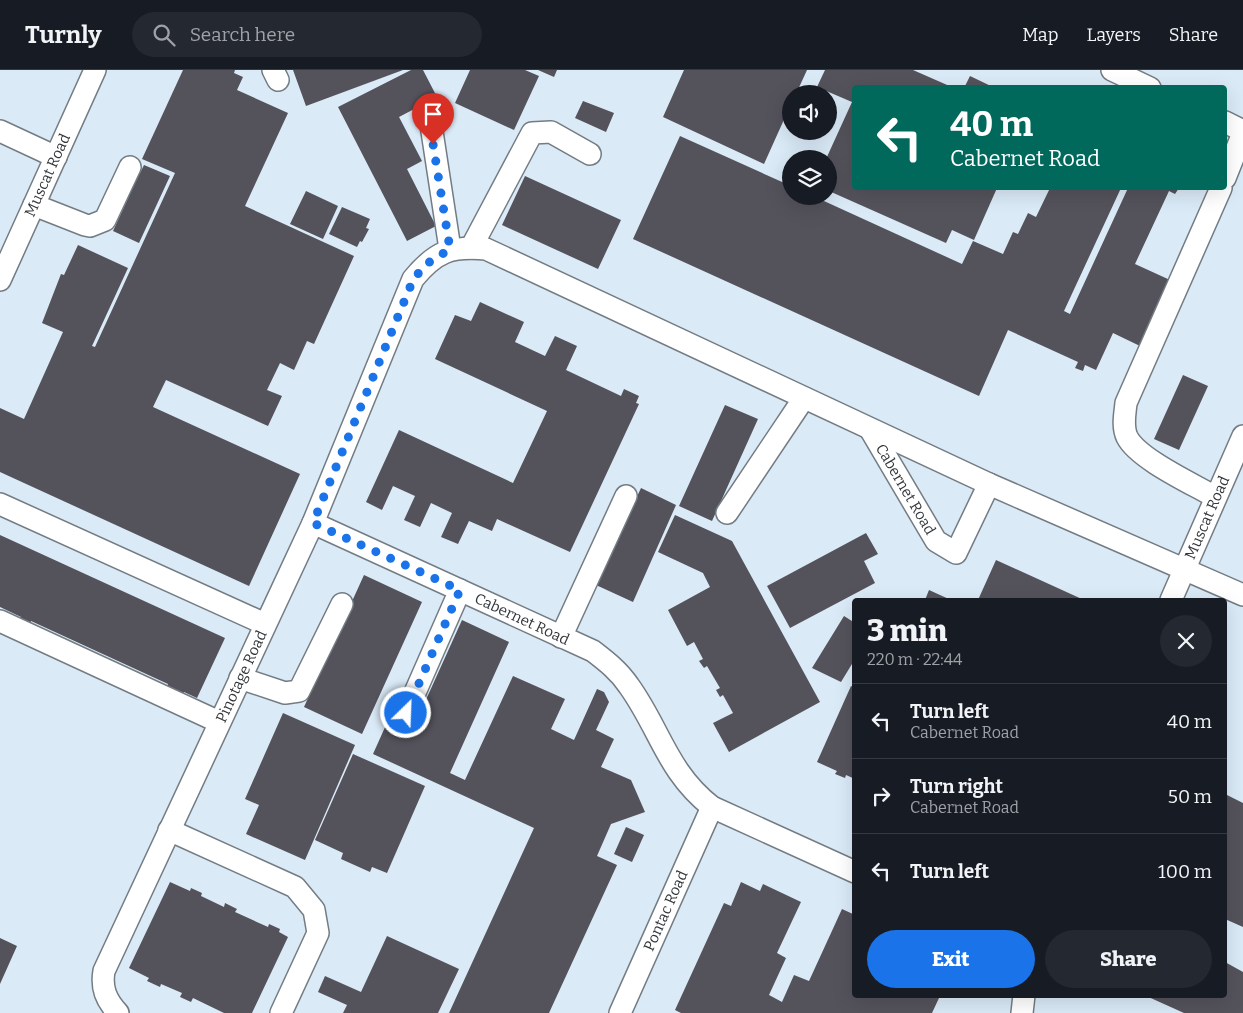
<!DOCTYPE html>
<html lang="en">
<head>
<meta charset="utf-8">
<style>
  body { margin:0; font-family:Bitter,serif; background:#242831; color:#f1f3f6; height:100vh; display:flex; flex-direction:column; font-size:19px; white-space:nowrap }
  * { box-sizing:border-box; margin:0 }
  p { font-size:16px; color:#9ea1a6 }
  .icon { flex:none; width:28px; height:28px; fill:none; stroke:currentColor; stroke-width:2; stroke-linecap:round; stroke-linejoin:round }
  .map { position:relative; flex:1; overflow:hidden }
  .panel { position:absolute; left:852px; top:528px; width:375px; height:400px; display:flex; flex-direction:column; background:#171b24; border-radius:5px; box-shadow:0 5px 20px #0002 }
  .panel>* { flex:none }
  .banner { position:absolute; left:852px; top:15px; width:375px; height:105px; border-radius:5px; box-shadow:0 5px 20px #0002; background:#00695c; color:#fff; overflow:hidden }
  .buttons { position:absolute; left:782px; top:15px; display:grid; gap:10px }
  .buttons a { display:grid; place-items:center; width:55px; height:55px; border-radius:50%; background:#171b24; box-shadow:0 5px 20px #0002; font-size:25px }
  .pin { position:absolute; display:grid; place-items:center; width:42px; height:42px; color:#fff; margin:-51px -21px; border-radius:50% 50% 50% 0; rotate:-45deg; box-shadow:0 0 5px #0007 }
  .pin .icon { rotate:45deg }
  .me { position:absolute; width:55px; margin:-28px; rotate:24deg; stroke-linejoin:round; filter:drop-shadow(0 0 4px #0008) }
  .turn { display:flex; align-items:center; gap:18px; height:105px; padding:0 15px; font-size:22px }
  .turn .icon { width:65px; height:65px; stroke-width:2.5 }
  .turn b { display:block; font-size:35px; line-height:42px }
  .round { display:grid; place-items:center; flex:none; width:52px; height:52px; border-radius:26px; background:#242831 }
  .overview { display:flex; align-items:center; justify-content:space-between; height:85px; padding:0 15px }
  h1 { font-size:30px; font-weight:800; line-height:38px }
  .primary-button { display:flex; gap:10px; margin-top:auto; padding:10px 15px }
  .primary-button a { flex:1; height:58px; border-radius:30px; background:#1a73e8; color:#fff; font-size:20px; font-weight:800; line-height:58px; text-align:center }
  .primary-button a+a { background:#242831; color:#f1f3f6 }
  ul { padding:0; list-style:none }
  li { display:flex; align-items:center; gap:15px; height:75px; padding:0 15px; border-top:1px solid #363941 }
  li div { flex:1 }
  li b { display:block; font-size:19px }
  li em { font-style:normal }
  header { display:flex; align-items:center; gap:30px; box-sizing:border-box; height:70px; padding:0 25px; background:#171b24; border-bottom:1px solid #363941 }
  header strong { font-size:24px }
  nav { display:flex; gap:28px; margin-inline-start:auto; font-size:18px }
  .search { width:350px; height:45px; background:#242831; display:flex; align-items:center; gap:12px; box-sizing:border-box; padding:0 18px; border-radius:28px; color:#9ea1a6; font-size:19px }
  .map>svg:first-child { display:block }
  .built { fill:#daeaf7; fill-rule:evenodd }
  .building { fill:#54525b }
  .lines { fill:none; stroke-linecap:round; stroke-linejoin:round }
  .minor-casing { stroke:#737c83; stroke-width:24 }
  .minor { stroke:#fff; stroke-width:21 }
  .route { stroke:#1a73e8; stroke-width:9; stroke-dasharray:0 16.2 }
  .labels { text-anchor:middle; stroke-width:5; stroke-linejoin:round; paint-order:stroke }
  .street-label { font-size:15px; fill:#323639; stroke:#fff }
</style>
</head>
<body>
<header>
<strong>Turnly</strong>
<div class="search"><svg class="icon" aria-label="search" viewBox="0 0 24 24"><circle cx="10" cy="10" r="6"/><path d="M15 15l6 6"/></svg>Search here</div>
<nav><a>Map</a><a>Layers</a><a>Share</a></nav>
</header>
<div class="map">
<svg width="1243" height="943" viewBox="0 0 1243 943">
  <rect width="100%" height="100%" fill="#ebf5fd"/>
  <path class="built" d="M 0,0 L 1243,0 L 1243,943 L 0,943 ZM 855,18 L 1225,18 L 1225,118 L 855,118 ZM 791,24 L 829,24 L 829,61 L 791,61 ZM 791,89 L 829,89 L 829,126 L 791,126 ZM 855,530 L 1225,530 L 1225,925 L 855,925 Z"/>
  <path class="building" d="M 183,0 L 235,0 L 234,3 L 243,7 L 237,20 L 288,43 L 245,136 L 354,186 L 314,274 L 307,271 L 294,300 L 280,293 L 267,320 L 282,326 L 268,356 L 166,310 L 153,337 L 300,404 L 249,516 L 0,402 L 0,338 L 24,349 L 63,262 L 42,253 L 61,204 L 64,205 L 78,175 L 128,198 L 92,276 L 95,277 L 175,103 L 142,89 Z
    M 293,0 L 403,0 L 306,36 Z
    M 411,0 L 423,0 L 437,27 L 399,47 L 422,91 L 407,99 L 436,156 L 407,171 L 338,37 Z
    M 470,0 L 525,0 L 539,6 L 514,60 L 455,33 Z
    M 538,0 L 557,0 L 554,7 Z
    M 684,0 L 807,0 L 796,24 L 791,24 L 791,34 L 764,94 L 663,47 Z
    M 825,0 L 913,0 L 954,18 L 855,18 L 855,118 L 997,118 L 974,170 L 952,160 L 946,173 L 829,121 L 829,89 L 826,89 L 852,32 L 817,17 Z
    M 970,6 L 995,18 L 964,18 Z
    M 583,31 L 614,43 L 606,62 L 575,48 Z
    M 680,66 L 791,116 L 791,126 L 813,126 L 962,194 L 973,171 L 1003,184 L 1013,162 L 1018,164 L 1028,143 L 1036,147 L 1050,118 L 1121,118 L 1064,241 L 1070,244 L 1128,118 L 1179,118 L 1175,124 L 1169,121 L 1135,194 L 1170,210 L 1140,276 L 1113,263 L 1096,300 L 1085,295 L 1083,301 L 1075,298 L 1078,292 L 1008,260 L 979,326 L 633,169 Z
    M 144,95 L 170,106 L 139,173 L 113,161 L 129,126 L 126,125 L 137,102 L 140,103 Z
    M 525,106 L 621,150 L 598,199 L 502,155 Z
    M 306,121 L 338,136 L 323,169 L 290,154 Z
    M 342,137 L 370,149 L 366,158 L 369,159 L 362,172 L 360,171 L 357,177 L 329,164 Z
    M 480,232 L 524,252 L 515,272 L 545,286 L 555,266 L 577,276 L 566,300 L 621,326 L 624,319 L 639,326 L 636,333 L 639,334 L 570,482 L 497,449 L 492,461 L 469,451 L 458,474 L 441,467 L 452,443 L 431,433 L 420,457 L 404,450 L 415,426 L 393,416 L 382,440 L 366,432 L 399,360 L 513,413 L 547,341 L 435,289 L 455,245 L 471,251 Z
    M 1183,305 L 1208,316 L 1179,380 L 1154,369 Z
    M 725,335 L 758,349 L 712,451 L 679,436 Z
    M 641,418 L 676,435 L 633,532 L 596,515 Z
    M 675,445 L 732,471 L 820,632 L 729,682 L 713,653 L 733,643 L 723,625 L 720,627 L 716,620 L 720,618 L 707,596 L 704,598 L 699,591 L 703,589 L 694,572 L 687,576 L 668,540 L 710,517 L 703,503 L 658,482 Z
    M 866,463 L 878,484 L 864,491 L 875,513 L 790,558 L 767,516 Z
    M 0,465 L 225,568 L 197,628 L 184,622 L 183,624 L 167,617 L 168,614 L 31,551 L 30,554 L 20,549 L 21,547 L 0,537 Z
    M 996,490 L 1084,530 L 978,530 Z
    M 364,505 L 422,532 L 362,664 L 304,637 Z
    M 929,520 L 951,530 L 925,530 Z
    M 844,546 L 855,553 L 855,589 L 841,612 L 812,598 Z
    M 462,550 L 509,572 L 450,703 L 465,710 L 513,606 L 565,629 L 551,659 L 574,670 L 597,619 L 604,622 L 609,632 L 596,660 L 614,669 L 601,697 L 631,710 L 645,742 L 611,754 L 597,786 L 617,795 L 549,943 L 449,943 L 534,758 L 373,684 L 386,655 L 410,665 Z
    M 851,616 L 855,618 L 855,709 L 846,705 L 845,708 L 835,704 L 837,701 L 817,692 Z
    M 283,643 L 355,675 L 305,790 L 246,764 L 259,735 L 245,729 Z
    M 353,684 L 425,716 L 387,803 L 372,797 L 370,802 L 341,789 L 343,783 L 315,770 Z
    M 1225,724 L 1243,733 L 1243,857 L 1225,849 Z
    M 626,757 L 644,765 L 632,792 L 614,784 Z
    M 170,812 L 190,821 L 191,818 L 202,823 L 201,826 L 224,837 L 225,833 L 237,839 L 235,842 L 268,857 L 269,854 L 280,859 L 279,862 L 288,867 L 252,943 L 224,943 L 193,928 L 191,932 L 180,927 L 182,923 L 161,914 L 160,917 L 147,911 L 149,908 L 129,898 Z
    M 741,812 L 760,821 L 763,814 L 801,832 L 777,883 L 786,888 L 769,925 L 782,932 L 794,905 L 809,911 L 842,839 L 855,845 L 855,925 L 933,925 L 939,928 L 932,943 L 681,943 L 675,940 L 724,833 L 731,836 Z
    M 387,866 L 459,899 L 438,943 L 343,943 L 347,935 L 318,922 L 325,906 L 361,922 Z
    M 0,868 L 17,876 L 0,914 Z
    M 1225,892 L 1243,902 L 1243,943 L 1184,943 L 1144,925 L 1225,925 Z"/>
  <g class="lines">
    <g class="minor-casing">
      <g id="minor">
        <path d="M 273,0 L 278,10"/>
        <path d="M 1112,0 L 1150,18"/>
        <path d="M 429,42 L 450,179"/>
        <path d="M 1225,52 L 1243,61"/>
        <path d="M 0,61 L 56,87"/>
        <path d="M 1225,108 L 1243,63"/>
        <path d="M 34,135 L 85,155 L 90,156 L 105,150 L 130,97"/>
        <path d="M 471,178 L 532,63 L 551,62 L 590,84"/>
        <path id="s1" d="M 0,210 L 95,0"/>
        <path id="s2" d="M 870,359 L 936,471 L 956,483 L 989,414"/>
        <path d="M 1215,427 C 1193,414 1138,389 1127,367 C 1122,356 1125,344 1126,333 L 1221,118"/>
        <path d="M 0,434 L 265,554"/>
        <path d="M 727,443 L 804,328"/>
        <path id="s3" d="M 1171,530 L 1243,366"/>
        <path d="M 0,551 L 219,652"/>
        <path d="M 561,567 L 626,426"/>
        <path d="M 240,608 L 285,623 L 299,621 L 342,534"/>
        <path d="M 406,643 L 460,520"/>
        <path d="M 169,760 L 295,817 L 314,840 L 318,863 L 281,943"/>
        <path d="M 855,802 L 712,737 C 667,702 660,659 629,616 C 619,601 606,591 593,581 L 313,453 L 413,209 C 436,181 451,176 486,179 L 989,414 L 1243,525"/>
        <path id="s4" d="M 118,943 C 106,930 101,918 104,901 L 313,453"/>
        <path id="s5" d="M 620,943 L 712,737"/>
        <path d="M 1022,943 L 1024,925"/>
      </g>
    </g>
    <use href="#minor" class="minor"/>
  </g>
  <g class="lines">
    <path class="route" d="M 406,643 L 460,520 L 313,453 L 413,210 L 425,195 L 450,179 L 433,74"/>
  </g>
  <g class="labels">
    <g class="street-label">
      <text dy="5" stroke="none"><textPath href="#s1" startOffset="115">Muscat Road</textPath></text>
      <text dy="5" stroke="none"><textPath href="#s2" startOffset="70">Cabernet Road</textPath></text>
      <text dy="5" stroke="none"><textPath href="#s3" startOffset="90">Muscat Road</textPath></text>
      <text transform="translate(522 549) rotate(25)" y="5">Cabernet Road</text>
      <text dy="5" stroke="none"><textPath href="#s4" startOffset="371">Pinotage Road</textPath></text>
      <text dy="5" stroke="none"><textPath href="#s5" startOffset="112">Pontac Road</textPath></text>
    </g>
  </g>
</svg>
<div class="buttons">
<a><svg class="icon" aria-label="sound" viewBox="0 0 24 24"><path d="M4 9h4l5-4v14l-5-4H4zM17 9q2 3 0 6"/></svg></a>
<a><svg class="icon" aria-label="layers" viewBox="0 0 24 24"><path d="M12 4l9 5-9 5-9-5zM3 14l9 5 9-5"/></svg></a>
</div>
<div class="pin" style="left:433px;top:74px;background:#d93025"><svg class="icon" aria-label="arrive" viewBox="0 0 24 24"><path d="M6 21V4h12l-3 4 3 4H6"/></svg></div>
<svg class="me" style="left:406px;top:643px" viewBox="-20 -20 40 40"><circle r="17" fill="#1a73e8" stroke="#fff" stroke-width="3"/><path d="M0-11L8 9 0 5-8 9z" fill="#fff"/></svg>
<div class="banner">
<div class="turn"><svg class="icon" aria-label="left" viewBox="0 0 24 24"><path d="M17 20v-9H6M10 6l-5 5 5 5"/></svg><div><b>40 m</b>Cabernet Road</div></div>
</div>
<section class="panel">
<div class="overview"><div><h1>3 min</h1><p>220 m · 22:44</p></div><a class="round"><svg class="icon" aria-label="close" viewBox="0 0 24 24"><path d="M6 6l12 12M18 6L6 18"/></svg></a></div>
<ul>
<li><svg class="icon" aria-label="left" viewBox="0 0 24 24"><path d="M17 20v-9H6M10 6l-5 5 5 5"/></svg><div><b>Turn left</b><p>Cabernet Road</p></div><em>40 m</em></li>
<li><svg class="icon" aria-label="right" viewBox="0 0 24 24"><path d="M7 20v-9h11M14 6l5 5-5 5"/></svg><div><b>Turn right</b><p>Cabernet Road</p></div><em>50 m</em></li>
<li><svg class="icon" aria-label="left" viewBox="0 0 24 24"><path d="M17 20v-9H6M10 6l-5 5 5 5"/></svg><div><b>Turn left</b></div><em>100 m</em></li>
</ul>
<div class="primary-button"><a>Exit</a><a>Share</a></div>
</section>
</div>
</body>
</html>
